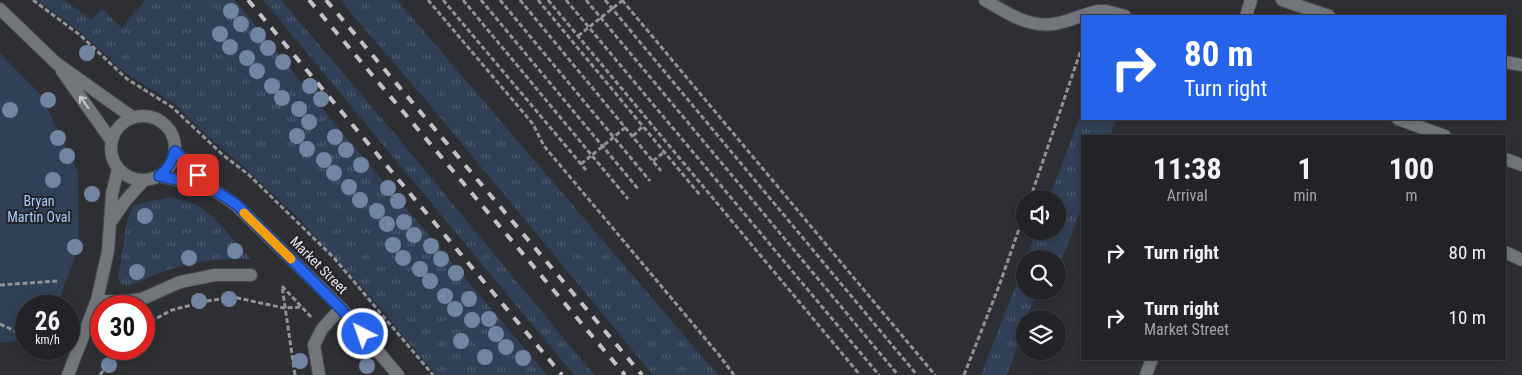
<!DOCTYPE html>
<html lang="en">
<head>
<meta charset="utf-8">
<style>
  body { margin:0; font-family:"Roboto Condensed",sans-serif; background:#2e2f32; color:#f1f3f6; height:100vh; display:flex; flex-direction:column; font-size:19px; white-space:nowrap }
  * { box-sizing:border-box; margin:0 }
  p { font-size:16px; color:#a2a4a7 }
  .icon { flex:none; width:28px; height:28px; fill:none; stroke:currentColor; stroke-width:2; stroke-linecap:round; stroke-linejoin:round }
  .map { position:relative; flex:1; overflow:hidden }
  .sheet { position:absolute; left:1081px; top:135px; width:425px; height:225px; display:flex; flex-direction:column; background:#222326; border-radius:0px; box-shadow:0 2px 8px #0003,0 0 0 1px #3f4043 }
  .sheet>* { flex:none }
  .banner { position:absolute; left:1081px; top:15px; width:425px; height:105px; border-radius:0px; box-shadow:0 2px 8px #0003,0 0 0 1px #3f4043; background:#2563eb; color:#fff; overflow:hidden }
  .tools { position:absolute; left:1016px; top:190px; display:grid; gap:10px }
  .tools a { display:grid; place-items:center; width:50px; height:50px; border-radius:50%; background:#222326; box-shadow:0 2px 8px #0003,0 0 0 1px #3f4043; font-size:25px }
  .speed { position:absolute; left:15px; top:295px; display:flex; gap:10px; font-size:25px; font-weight:700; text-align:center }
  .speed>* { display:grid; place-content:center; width:65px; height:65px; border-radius:50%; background:#222326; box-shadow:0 2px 8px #0003,0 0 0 1px #3f4043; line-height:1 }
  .speed small { font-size:12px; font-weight:400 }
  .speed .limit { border:8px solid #d22; background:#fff; color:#111 }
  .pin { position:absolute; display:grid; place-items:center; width:42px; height:42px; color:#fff; margin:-21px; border-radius:10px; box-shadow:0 2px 8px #0006 }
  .me { position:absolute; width:55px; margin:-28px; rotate:319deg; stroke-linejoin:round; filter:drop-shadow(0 0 4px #0008) }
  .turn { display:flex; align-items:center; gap:18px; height:105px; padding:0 20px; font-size:22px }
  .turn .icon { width:65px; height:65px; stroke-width:2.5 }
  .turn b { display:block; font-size:35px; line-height:42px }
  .eta { display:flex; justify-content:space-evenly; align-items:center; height:85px; text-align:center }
  .eta b { font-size:30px; font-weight:700; line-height:35px }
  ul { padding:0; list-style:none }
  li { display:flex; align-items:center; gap:15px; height:65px; padding:0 20px }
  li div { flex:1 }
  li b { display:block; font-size:19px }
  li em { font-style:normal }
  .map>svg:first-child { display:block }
  .grass { fill:url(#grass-tufts) }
  .park { fill:#304056 }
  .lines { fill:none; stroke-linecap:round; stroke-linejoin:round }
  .minor-casing { stroke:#484a4e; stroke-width:14 }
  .path { stroke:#909295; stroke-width:3; stroke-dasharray:5 2.5; stroke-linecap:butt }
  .minor { stroke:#72757a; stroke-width:12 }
  .rail { stroke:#c0c2c5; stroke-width:4; stroke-dasharray:9 9; stroke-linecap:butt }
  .tree { fill:#7185a3 }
  .oneway { stroke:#c5c8cb }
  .route-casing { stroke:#184099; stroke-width:12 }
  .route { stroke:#2563eb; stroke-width:9 }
  .slow { stroke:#f59e0b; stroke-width:9 }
  .labels { text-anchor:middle; stroke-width:4; stroke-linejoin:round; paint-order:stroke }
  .park-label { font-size:14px; fill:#a8ccff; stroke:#232529 }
  .street-label { font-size:14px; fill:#e9ebee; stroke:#232529 }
</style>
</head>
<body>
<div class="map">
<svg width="1522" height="375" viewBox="0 0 1522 375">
  <defs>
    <pattern id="grass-tufts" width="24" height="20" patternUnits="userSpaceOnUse" patternTransform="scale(1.25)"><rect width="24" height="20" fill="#304056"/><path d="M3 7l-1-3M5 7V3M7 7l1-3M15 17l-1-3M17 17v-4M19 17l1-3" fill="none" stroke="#4e5c6f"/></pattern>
  </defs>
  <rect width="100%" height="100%" fill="#2d2f33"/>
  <path class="grass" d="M 38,0 L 64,0 L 91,20 L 102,9 L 122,28 L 145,0 L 235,0 L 340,130 L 547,375 L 436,375 L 370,296 L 297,217 L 245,168 L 203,132 L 175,104 L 125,73 L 82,33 Z
    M 263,0 L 281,0 L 405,146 L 594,375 L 574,375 Z
    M 340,0 L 397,0 L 718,375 L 653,375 L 440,117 Z
    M 1082,111 L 1082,119 L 1116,119 L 1110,136 L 1082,136 L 1082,207 L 1058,269 L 1058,259 L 1026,259 L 1036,231 L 1058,231 L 1058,199 L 1049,199 Z
    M 170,197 C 180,199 191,202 200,207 C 219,220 235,242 250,259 C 223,259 195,260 168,270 C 155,274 142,281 128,286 L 121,285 L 118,278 L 127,220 L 134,205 Z
    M 1025,261 L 1025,291 L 1039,291 L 1036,294 L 1027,319 L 1025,319 L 1025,325 L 1007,375 L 981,375 Z"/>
  <path class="park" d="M 0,53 L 40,94 L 78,172 L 79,246 L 57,306 L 26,306 L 26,339 L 0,343 Z"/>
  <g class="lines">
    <g class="minor-casing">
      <path id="minor" d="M 985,0 C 1005,12 1029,28 1053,24 C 1069,22 1083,14 1098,11 L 1106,11 L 1125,16
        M 1282,0 L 1329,16
        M 0,9 L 56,63 L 132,117
        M 1246,16 L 1251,0
        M 1505,62 L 1522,65
        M 62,71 L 111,140
        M111 148a32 32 0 1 1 64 0a32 32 0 1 1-64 0Z
        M 1398,119 L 1445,136
        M 175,151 L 209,187 L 235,204 L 341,308 L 398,375
        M 1505,159 L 1522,165
        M 159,176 L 209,187
        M 110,223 L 126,200 L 144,180
        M 1505,252 L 1522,260
        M 97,300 L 119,302 L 142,299 L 180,282 L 215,275 L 251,275
        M 68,375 L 97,300 L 108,251 L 112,194 L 118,169
        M 319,375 L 314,345 L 322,329 L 341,308
        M 1146,375 L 1152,359"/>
    </g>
    <path class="path" d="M 33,0 L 80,35 L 127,79 L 172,107 L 223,155 L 249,175 L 334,258 L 433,375
      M 428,0 L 533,124 L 544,146 L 719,355 L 734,375
      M 443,0 L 586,170
      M 463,0 L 628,199
      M 481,0 L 639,190
      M 500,0 L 650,181
      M 520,0 L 661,171
      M 538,0 L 700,195
      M 548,0 L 860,375
      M 566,0 L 879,375
      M 586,0 L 898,375
      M 605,0 L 917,375
      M 622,0 L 935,375
      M 578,36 L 623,0
      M 633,136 L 643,126
      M 653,161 L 664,152
      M 581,164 L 626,127
      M 1030,199 L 1082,47
      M 0,285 L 57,281
      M 0,324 L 26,336
      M 144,325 L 172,310 L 207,301 L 233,297 L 284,308 L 302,307
      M 100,375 L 118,349
      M 295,375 L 282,286 L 312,318
      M 964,375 L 999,286 L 1025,212"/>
    <use href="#minor" class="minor"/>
    <path class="rail" d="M 248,0 L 562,375
      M 309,0 L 625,375
      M 326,0 L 642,375"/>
  </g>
  <g class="tree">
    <circle cx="231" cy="11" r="8"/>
    <circle cx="241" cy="24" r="8"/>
    <circle cx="220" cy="34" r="8"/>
    <circle cx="258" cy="35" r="8"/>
    <circle cx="230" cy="47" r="8"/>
    <circle cx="268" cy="48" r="8"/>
    <circle cx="87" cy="53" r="8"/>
    <circle cx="247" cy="58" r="8"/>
    <circle cx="283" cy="62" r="8"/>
    <circle cx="257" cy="71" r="8"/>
    <circle cx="272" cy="86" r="8"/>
    <circle cx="310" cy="86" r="8"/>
    <circle cx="282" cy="98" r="8"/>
    <circle cx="321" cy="99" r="8"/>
    <circle cx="48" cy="100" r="8"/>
    <circle cx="299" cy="109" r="8"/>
    <circle cx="10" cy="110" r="8"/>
    <circle cx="309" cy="122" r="8"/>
    <circle cx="297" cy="136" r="8"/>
    <circle cx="335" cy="137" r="8"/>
    <circle cx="58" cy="138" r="8"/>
    <circle cx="307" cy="149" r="8"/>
    <circle cx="346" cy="150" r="8"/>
    <circle cx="67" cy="156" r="8"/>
    <circle cx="324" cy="160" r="8"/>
    <circle cx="361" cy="165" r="8"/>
    <circle cx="334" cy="173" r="8"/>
    <circle cx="53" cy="180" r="8"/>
    <circle cx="349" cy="187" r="8"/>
    <circle cx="388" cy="188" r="8"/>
    <circle cx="92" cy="194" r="8"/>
    <circle cx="360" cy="200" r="8"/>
    <circle cx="398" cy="201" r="8"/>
    <circle cx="377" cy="211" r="8"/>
    <circle cx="145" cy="216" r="8"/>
    <circle cx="404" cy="222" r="8"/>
    <circle cx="387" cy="224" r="8"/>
    <circle cx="414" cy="235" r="8"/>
    <circle cx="393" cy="245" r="8"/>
    <circle cx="431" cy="246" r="8"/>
    <circle cx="75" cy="247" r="8"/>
    <circle cx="235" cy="251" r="8"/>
    <circle cx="189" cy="258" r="8"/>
    <circle cx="403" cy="258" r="8"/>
    <circle cx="441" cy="259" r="8"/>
    <circle cx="420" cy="269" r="8"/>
    <circle cx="137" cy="272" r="8"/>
    <circle cx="456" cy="273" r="8"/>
    <circle cx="430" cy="281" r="8"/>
    <circle cx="445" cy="296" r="8"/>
    <circle cx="229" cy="299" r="8"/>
    <circle cx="469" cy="299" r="8"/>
    <circle cx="199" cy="301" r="8"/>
    <circle cx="455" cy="309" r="8"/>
    <circle cx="489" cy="319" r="8"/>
    <circle cx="472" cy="320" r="8"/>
    <circle cx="496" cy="334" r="8"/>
    <circle cx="461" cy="341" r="8"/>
    <circle cx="506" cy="347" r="8"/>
    <circle cx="485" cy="357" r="8"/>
    <circle cx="523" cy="358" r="8"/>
    <circle cx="300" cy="361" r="8"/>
    <circle cx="109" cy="365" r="8"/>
    <circle cx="367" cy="366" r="8"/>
  </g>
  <defs><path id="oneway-shaft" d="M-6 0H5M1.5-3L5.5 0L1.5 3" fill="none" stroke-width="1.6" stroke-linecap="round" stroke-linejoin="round" transform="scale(1.25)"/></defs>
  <use class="oneway" href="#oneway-shaft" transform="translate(84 102) rotate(-126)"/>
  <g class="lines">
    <g class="route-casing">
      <path id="route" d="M 198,175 L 175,151 C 172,162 168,169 159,176 L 209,187 L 236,204 L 340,308 L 363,334"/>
    </g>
    <use href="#route" class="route"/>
    <path class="slow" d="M 244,213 L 291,259"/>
  </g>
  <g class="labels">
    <g class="park-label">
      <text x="39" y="206">Bryan<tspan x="39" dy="16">Martin Oval</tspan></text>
    </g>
    <g class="street-label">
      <text transform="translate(319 265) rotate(45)" y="5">Market Street</text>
    </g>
  </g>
</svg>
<div class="tools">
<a><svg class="icon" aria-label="sound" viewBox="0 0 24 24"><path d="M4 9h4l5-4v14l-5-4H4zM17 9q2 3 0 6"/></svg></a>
<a><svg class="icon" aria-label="search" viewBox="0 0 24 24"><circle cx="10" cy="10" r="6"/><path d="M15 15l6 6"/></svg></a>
<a><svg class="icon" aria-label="layers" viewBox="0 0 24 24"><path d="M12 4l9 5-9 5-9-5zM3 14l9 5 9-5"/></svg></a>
</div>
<div class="speed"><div>26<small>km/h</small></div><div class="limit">30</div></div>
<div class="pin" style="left:198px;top:175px;background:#d93025"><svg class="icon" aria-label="arrive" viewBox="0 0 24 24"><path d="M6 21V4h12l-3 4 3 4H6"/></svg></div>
<svg class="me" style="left:363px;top:334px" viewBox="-20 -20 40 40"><circle r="17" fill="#2563eb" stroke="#fff" stroke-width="3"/><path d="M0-11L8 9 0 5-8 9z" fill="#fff"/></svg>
<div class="banner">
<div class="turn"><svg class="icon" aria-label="right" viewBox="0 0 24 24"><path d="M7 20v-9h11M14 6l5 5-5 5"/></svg><div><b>80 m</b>Turn right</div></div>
</div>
<section class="sheet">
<div class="eta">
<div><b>11:38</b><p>Arrival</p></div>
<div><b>1</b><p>min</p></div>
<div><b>100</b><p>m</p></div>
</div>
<ul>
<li><svg class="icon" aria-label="right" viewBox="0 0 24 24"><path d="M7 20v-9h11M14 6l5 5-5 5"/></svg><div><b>Turn right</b></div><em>80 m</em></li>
<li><svg class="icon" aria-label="right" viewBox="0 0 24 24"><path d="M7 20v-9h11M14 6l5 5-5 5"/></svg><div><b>Turn right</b><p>Market Street</p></div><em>10 m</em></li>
</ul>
</section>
</div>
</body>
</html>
